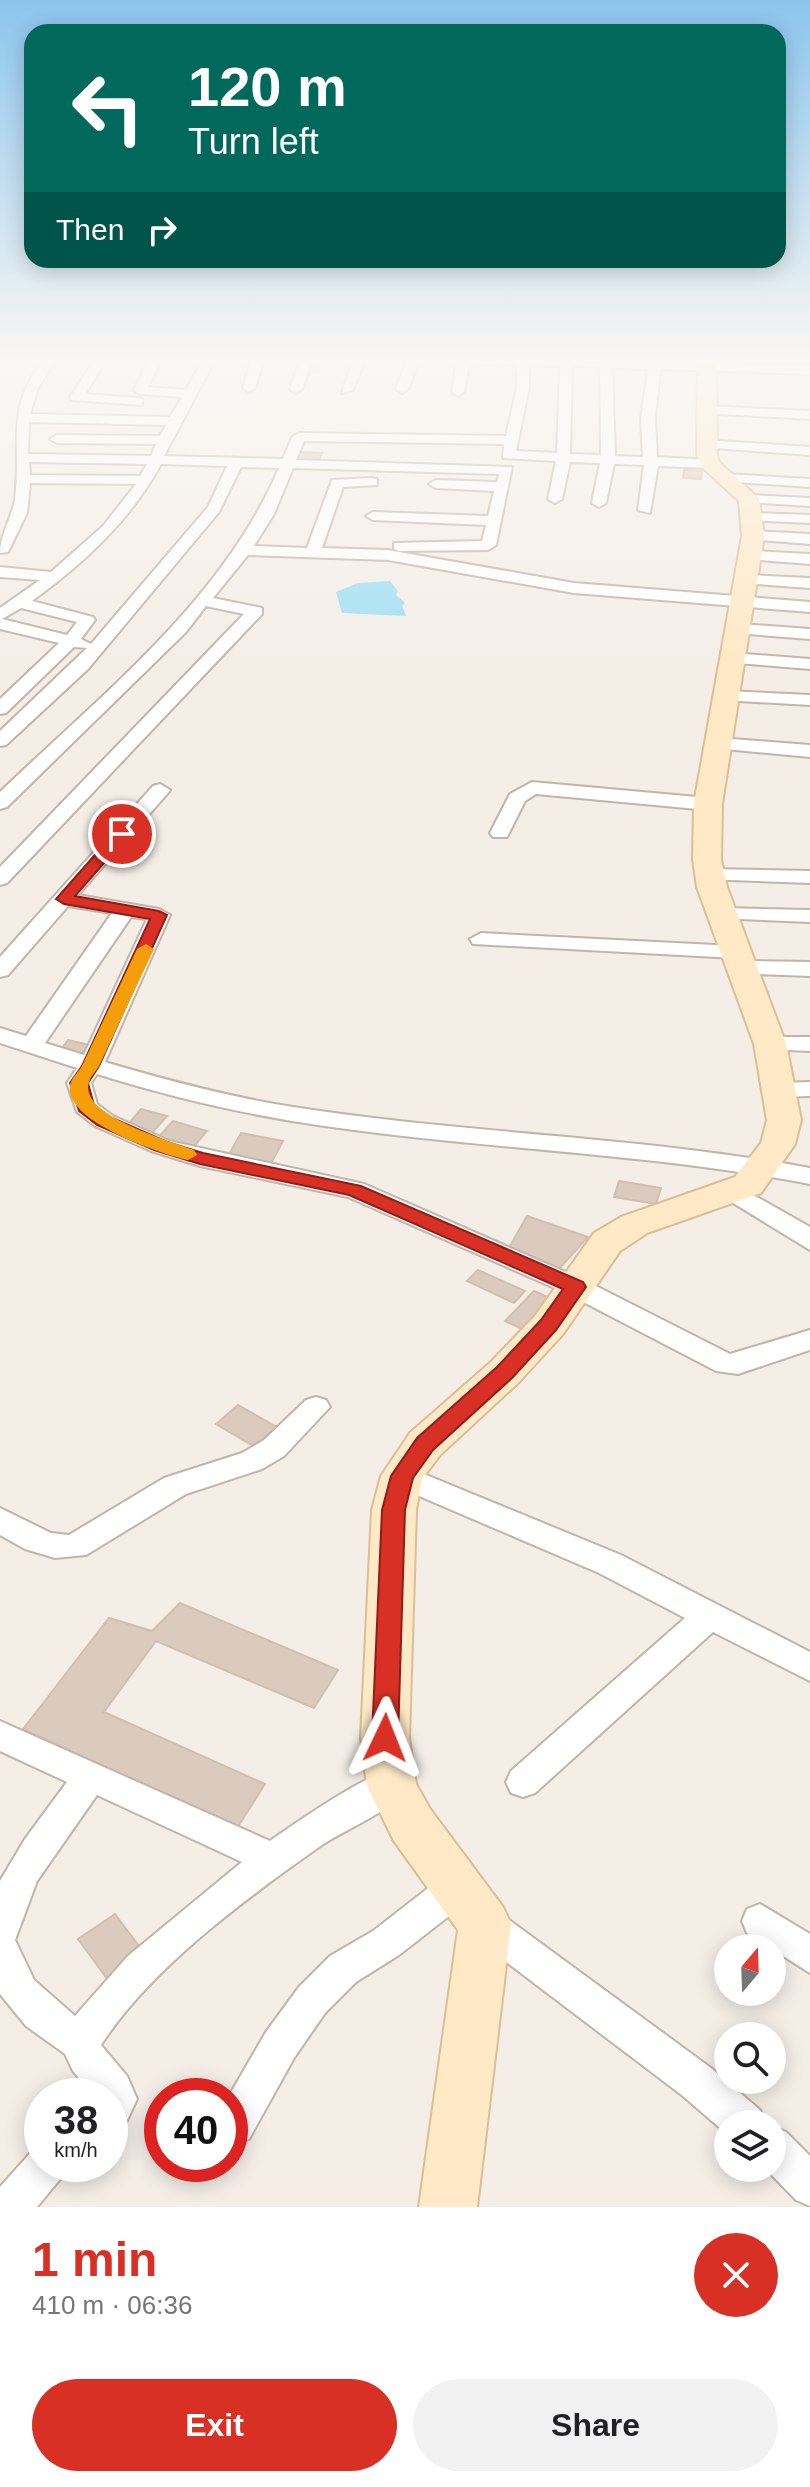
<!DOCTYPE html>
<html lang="en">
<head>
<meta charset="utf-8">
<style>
  body { margin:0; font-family:Arial,sans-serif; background:#f2f2f2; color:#202124; height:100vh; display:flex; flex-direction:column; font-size:30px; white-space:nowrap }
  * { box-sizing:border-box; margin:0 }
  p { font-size:26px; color:#757577 }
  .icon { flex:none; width:44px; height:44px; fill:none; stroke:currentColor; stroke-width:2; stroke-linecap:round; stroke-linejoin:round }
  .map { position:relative; height:2207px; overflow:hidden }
  .panel { display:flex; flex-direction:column; background:#fff; flex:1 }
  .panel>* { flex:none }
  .banner { position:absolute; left:24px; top:24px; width:762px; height:244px; border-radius:24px; box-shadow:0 4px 20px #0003; background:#00695c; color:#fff; overflow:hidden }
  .needle { width:52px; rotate:19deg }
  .controls { position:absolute; left:714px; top:1934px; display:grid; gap:16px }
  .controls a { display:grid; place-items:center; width:72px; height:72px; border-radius:50%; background:#fff; box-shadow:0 4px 20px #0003; font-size:40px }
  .speed { position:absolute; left:24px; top:2078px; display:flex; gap:16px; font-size:40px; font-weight:700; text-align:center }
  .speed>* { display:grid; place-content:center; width:104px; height:104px; border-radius:50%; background:#fff; box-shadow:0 4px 20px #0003; line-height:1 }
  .speed small { font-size:20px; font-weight:400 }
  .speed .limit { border:12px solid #d22; background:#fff; color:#111 }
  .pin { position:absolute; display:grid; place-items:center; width:68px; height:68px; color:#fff; margin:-34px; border:4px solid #fff; border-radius:50%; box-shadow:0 2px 8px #0007 }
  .me { position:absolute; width:88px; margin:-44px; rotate:2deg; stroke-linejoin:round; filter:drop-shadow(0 0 6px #0008) }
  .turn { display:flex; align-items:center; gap:28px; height:168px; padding:0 32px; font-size:36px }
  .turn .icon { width:104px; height:104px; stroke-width:2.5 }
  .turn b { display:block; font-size:56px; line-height:68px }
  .then { display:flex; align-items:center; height:76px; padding:0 32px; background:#0003; gap:16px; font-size:30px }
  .round { display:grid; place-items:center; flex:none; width:84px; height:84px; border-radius:42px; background:#f2f2f2 }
  .summary { display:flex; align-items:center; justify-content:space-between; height:136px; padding:0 32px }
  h1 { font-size:48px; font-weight:600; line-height:60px; color:#d93025 }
  .cta { display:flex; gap:16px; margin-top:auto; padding:16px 32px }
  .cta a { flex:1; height:92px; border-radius:48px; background:#d93025; color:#fff; font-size:32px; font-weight:600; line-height:92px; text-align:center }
  .cta a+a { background:#f2f2f2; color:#202124 }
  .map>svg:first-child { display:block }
  .water { fill:#9fdff5 }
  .building { fill:#dacbbe; stroke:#d2bfae; stroke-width:2 }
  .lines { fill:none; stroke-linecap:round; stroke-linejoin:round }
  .street-casing { stroke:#c1b4a9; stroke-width:4 }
  .secondary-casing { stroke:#dbbe96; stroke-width:4 }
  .street { fill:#fff; fill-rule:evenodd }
  .secondary { fill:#ffe9c6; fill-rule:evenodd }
  .route { fill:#d93025; stroke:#8d1f18; stroke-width:2 }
  .slow { fill:#f59e0b }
</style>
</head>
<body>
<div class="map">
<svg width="810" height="2207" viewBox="0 0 810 2207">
  <rect width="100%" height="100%" fill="#f4eee7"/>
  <path class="water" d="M 390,581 L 398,591 L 396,595 L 405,603 L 402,606 L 406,616 L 342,613 L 336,592 L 358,583 Z"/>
  <path class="building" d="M 312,359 L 336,359 L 321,362 L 317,372 L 307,372 Z
    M 300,452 L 322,453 L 318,462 L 296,461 Z
    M 684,470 L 702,471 L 701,479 L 683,478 Z
    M 68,1040 L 94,1046 L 86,1056 L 60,1051 Z
    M 141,1109 L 167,1116 L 150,1135 L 125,1128 Z
    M 173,1121 L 207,1131 L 190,1151 L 155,1141 Z
    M 241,1133 L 283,1141 L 269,1167 L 226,1160 Z
    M 619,1181 L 661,1188 L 656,1204 L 614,1197 Z
    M 527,1216 L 588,1237 L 558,1270 L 509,1248 Z
    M 478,1270 L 525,1291 L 514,1303 L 467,1281 Z
    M 534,1291 L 561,1303 L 531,1333 L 505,1321 Z
    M 238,1405 L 282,1430 L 260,1450 L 216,1424 Z
    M 180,1603 L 338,1670 L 314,1708 L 156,1641 L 104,1712 L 265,1784 L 237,1828 L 23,1729 L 109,1618 L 152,1631 Z
    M 115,1914 L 145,1954 L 108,1980 L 78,1939 Z"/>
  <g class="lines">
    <g class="street-casing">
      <path id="street" d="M 45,358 L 57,358 L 38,388 L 30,414 L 170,417 L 182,397 L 140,394 L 134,390 L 150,358 L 162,358 L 148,387 L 186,390 L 204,358 L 216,358 L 164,456 L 283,459 L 292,437 L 299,433 L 506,436 L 517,388 L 517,365 L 469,363 L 464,392 L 458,396 L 452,392 L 457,363 L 427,362 L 421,358 L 612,358 L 648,361 L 649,358 L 661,358 L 661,362 L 810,366 L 810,374 L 660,369 L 655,419 L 657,457 L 710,460 L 717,464 L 710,468 L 658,466 L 650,513 L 638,510 L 644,465 L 614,464 L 606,503 L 599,507 L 592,503 L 600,463 L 570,462 L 562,499 L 555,503 L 548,499 L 556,461 L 503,458 L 504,444 L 304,441 L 296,460 L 512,467 L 496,545 L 488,550 L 399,551 L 394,549 L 394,543 L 482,541 L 486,525 L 373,520 L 366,516 L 373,512 L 488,516 L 494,491 L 436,488 L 429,484 L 436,480 L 497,482 L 499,474 L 293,468 L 274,514 L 254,546 L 307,548 L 332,480 L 372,478 L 377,479 L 377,485 L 343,487 L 322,548 L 388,550 L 574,583 L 810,602 L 810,612 L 574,593 L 388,560 L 248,555 L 213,598 L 262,608 L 262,614 L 7,883 L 0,885 L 0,867 L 244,614 L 206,606 L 186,632 L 7,807 L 0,809 L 0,792 C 102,694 223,600 279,468 L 241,467 L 219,512 L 88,669 L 6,745 L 0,746 L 0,731 L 87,648 L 74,647 L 6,713 L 0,714 L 0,699 L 59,643 L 0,629 L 0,608 L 40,580 L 0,577 L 0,567 L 51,572 L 103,526 L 136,484 L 30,483 L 27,513 L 8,552 L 0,553 C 0,534 12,518 15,499 C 22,443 4,408 45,358 ZM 529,365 L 560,366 L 557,453 L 516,451 L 529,388 ZM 572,366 L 600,367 L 601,455 L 570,454 ZM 612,368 L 648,369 L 641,419 L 643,457 L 615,456 ZM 29,422 L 166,425 L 160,436 L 57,435 L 50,439 L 57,443 L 156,444 L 151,456 L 28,454 ZM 29,462 L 147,464 L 140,476 L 30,475 ZM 161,464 L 227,466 L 208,507 L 91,644 L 81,639 L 95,620 L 93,617 L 32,601 C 84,563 130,521 161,464 ZM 21,608 L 77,622 L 67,635 L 2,619 Z
        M 96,358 L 108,358 L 85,394 L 137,398 L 142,399 L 142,405 L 71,400 L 70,397 Z
        M 252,358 L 264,358 L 255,388 L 249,392 L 243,388 Z
        M 301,358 L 313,358 L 302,389 L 296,393 L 290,389 Z
        M 354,358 L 366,358 L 353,390 L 342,393 Z
        M 408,358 L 420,358 L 408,389 L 402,393 L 396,389 Z
        M 706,406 L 810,411 L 810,419 L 701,413 L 699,410 Z
        M 705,440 L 810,447 L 810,455 L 700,447 L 700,441 Z
        M 725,474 L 810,479 L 810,487 L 720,481 L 720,475 Z
        M 749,495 L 810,498 L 810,506 L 744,502 L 742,499 Z
        M 753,513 L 810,515 L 810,523 L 748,520 L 748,514 Z
        M 753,531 L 810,534 L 810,544 L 748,539 L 745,536 Z
        M 752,551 L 810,554 L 810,564 L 747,559 L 747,553 Z
        M 748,575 L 810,578 L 810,588 L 742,583 L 740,580 Z
        M 740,624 L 810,629 L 810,639 L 734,633 L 732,629 Z
        M 732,653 L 810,659 L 810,669 L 726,662 L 726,654 Z
        M 727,691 L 810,695 L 810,705 L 721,700 L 718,696 Z
        M 720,738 L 810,745 L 810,757 L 714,748 L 711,744 Z
        M 532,782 L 708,798 L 718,804 L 708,810 L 536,794 L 525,801 L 507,837 L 493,837 L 490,833 L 510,794 Z
        M 160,784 L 170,790 L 167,794 L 78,895 L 159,909 L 170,915 L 105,1062 C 166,1080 229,1097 293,1107 C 465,1134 639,1136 810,1168 L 810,1184 C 638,1151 464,1149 292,1121 C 226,1110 161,1094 97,1074 L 91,1083 L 97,1104 L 113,1116 L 169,1141 L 364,1184 L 586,1281 L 730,1354 L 810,1330 L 810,1350 L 738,1374 L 716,1371 L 566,1293 L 348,1197 L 200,1166 L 151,1151 L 95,1126 L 77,1112 L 67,1083 L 77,1068 L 0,1043 L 0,1028 L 26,1036 L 112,913 L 68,906 L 8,975 L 0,977 L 0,957 L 153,786 ZM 131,917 L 147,919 L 84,1055 L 45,1043 Z
        M 710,869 L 810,871 L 810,883 L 703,879 L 700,875 L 703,871 Z
        M 723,908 L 810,910 L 810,922 L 716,918 L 712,914 Z
        M 481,933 L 735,946 L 746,952 L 735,958 L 473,944 L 470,939 Z
        M 741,961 L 810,962 L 810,976 L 733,973 L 730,968 Z
        M 770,1037 L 810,1037 L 810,1051 L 762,1049 L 758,1044 Z
        M 810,1082 L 810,1096 L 780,1097 L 768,1090 L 780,1083 Z
        M 734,1184 L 810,1227 L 810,1250 L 725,1198 L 721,1192 L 725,1186 Z
        M 316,1397 L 326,1400 L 330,1407 L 284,1456 L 262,1469 L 186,1494 L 86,1555 L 55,1558 L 25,1549 L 0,1535 L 0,1508 L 51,1533 L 69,1535 L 164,1478 L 242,1453 L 264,1440 L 306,1400 Z
        M 402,1465 L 621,1555 L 810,1652 L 810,1681 L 713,1632 L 535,1793 L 523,1797 L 511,1793 L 506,1782 L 511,1771 L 685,1618 L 599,1573 L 391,1484 L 387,1476 L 391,1468 Z
        M 0,1721 L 270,1841 C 291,1826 370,1771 392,1771 C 396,1771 400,1774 404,1775 L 409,1786 C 399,1808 341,1831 319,1847 C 244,1900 151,1968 101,2045 L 127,2076 L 137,2099 L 124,2127 L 110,2133 L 110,2096 L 94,2096 L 73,2071 L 65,2054 L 26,2026 L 0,1994 L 0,1881 L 25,1839 L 67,1782 L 0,1751 ZM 97,1795 L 242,1862 L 128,1956 L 75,2016 L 34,1980 L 15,1940 L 37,1881 Z
        M 458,1870 L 471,1875 L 476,1887 L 471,1899 L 399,1955 L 356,1982 L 325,2013 L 294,2058 L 249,2139 L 235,2145 L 230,2143 L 229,2096 L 266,2032 L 299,1987 L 330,1956 L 373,1931 L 445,1875 Z
        M 760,1904 L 810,1934 L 810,1973 L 747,1933 L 742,1921 L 747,1909 Z
        M 485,1907 L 498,1912 L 711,2068 L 760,2110 L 766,2124 L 728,2124 L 728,2135 L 683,2096 L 472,1936 L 467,1924 L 472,1912 Z
        M 772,2126 L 786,2132 L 810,2156 L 810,2206 L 796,2200 L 765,2168 L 772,2168 Z
        M 42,2146 L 42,2164 L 67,2164 L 61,2178 L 37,2207 L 0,2207 L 0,2187 L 33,2150 Z"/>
    </g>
    <g class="secondary-casing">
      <path id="secondary" d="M 698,358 L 716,358 L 717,455 L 719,462 L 759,499 L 764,536 L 722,804 L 721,860 L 727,887 L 786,1044 L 801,1120 L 795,1144 L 761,1193 L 647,1233 L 620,1251 L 563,1334 L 519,1382 L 440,1455 L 422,1479 L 416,1510 L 409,1738 L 416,1784 L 430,1809 L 503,1907 L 511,1924 L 477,2207 L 419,2207 L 458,1930 L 394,1841 L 367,1786 L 361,1738 L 372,1510 L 381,1476 L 410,1433 L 491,1362 L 535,1316 L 594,1233 L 621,1217 L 735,1177 L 761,1143 L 767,1120 L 754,1044 L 697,887 L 693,860 L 694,804 L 742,536 L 739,501 L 703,468 L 697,455 Z"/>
    </g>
    <use href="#street" class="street"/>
    <use href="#secondary" class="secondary"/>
  </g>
  <linearGradient id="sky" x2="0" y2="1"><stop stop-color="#8bc5ed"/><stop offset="0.54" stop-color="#faf7f4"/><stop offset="1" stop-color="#faf7f4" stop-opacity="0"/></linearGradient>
  <rect width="810" height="667" fill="url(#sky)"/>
  <path class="route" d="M 122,829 L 129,834 L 127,837 L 75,896 L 159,911 L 167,915 L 99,1066 L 88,1083 L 94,1105 L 110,1117 L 167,1142 L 203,1153 L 361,1186 L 583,1282 L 586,1287 L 556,1330 L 512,1378 L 433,1450 L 413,1478 L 405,1510 L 398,1738 L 394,1746 L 385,1749 L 376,1746 L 372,1738 L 382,1510 L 391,1476 L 417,1438 L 497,1367 L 541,1320 L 563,1289 L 349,1195 L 200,1164 L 154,1150 L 97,1125 L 79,1111 L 70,1083 L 82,1066 L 150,919 L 64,904 L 56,899 L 117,830 Z"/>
  <path class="slow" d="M 146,944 L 154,949 L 99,1066 C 96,1071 90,1077 89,1082 C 77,1115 171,1141 194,1150 L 197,1155 L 188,1160 C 161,1154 57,1119 71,1082 C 73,1077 79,1071 82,1066 L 137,949 Z"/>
</svg>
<div class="controls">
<a><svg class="needle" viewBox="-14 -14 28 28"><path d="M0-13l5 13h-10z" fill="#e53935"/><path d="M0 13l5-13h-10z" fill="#757577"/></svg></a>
<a><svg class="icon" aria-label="search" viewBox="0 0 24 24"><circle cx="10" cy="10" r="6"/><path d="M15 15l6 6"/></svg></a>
<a><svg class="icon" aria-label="layers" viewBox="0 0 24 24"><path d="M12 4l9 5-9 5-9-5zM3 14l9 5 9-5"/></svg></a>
</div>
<div class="speed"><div>38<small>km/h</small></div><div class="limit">40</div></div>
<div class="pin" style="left:122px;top:834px;background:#d93025"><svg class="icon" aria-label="arrive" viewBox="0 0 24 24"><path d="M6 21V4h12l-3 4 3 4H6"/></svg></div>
<svg class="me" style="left:385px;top:1738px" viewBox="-20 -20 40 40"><path d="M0-17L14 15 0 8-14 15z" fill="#d93025" stroke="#fff" stroke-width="4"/></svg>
<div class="banner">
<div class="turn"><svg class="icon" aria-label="left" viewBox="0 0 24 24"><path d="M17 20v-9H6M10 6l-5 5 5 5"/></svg><div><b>120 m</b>Turn left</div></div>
<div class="then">Then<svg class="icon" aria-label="right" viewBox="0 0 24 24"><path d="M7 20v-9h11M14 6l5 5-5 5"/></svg></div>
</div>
</div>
<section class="panel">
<div class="summary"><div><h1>1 min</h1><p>410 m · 06:36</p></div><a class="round" style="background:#d93025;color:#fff"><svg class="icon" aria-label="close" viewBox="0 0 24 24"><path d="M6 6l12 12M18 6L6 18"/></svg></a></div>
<div class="cta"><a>Exit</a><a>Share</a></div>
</section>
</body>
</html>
